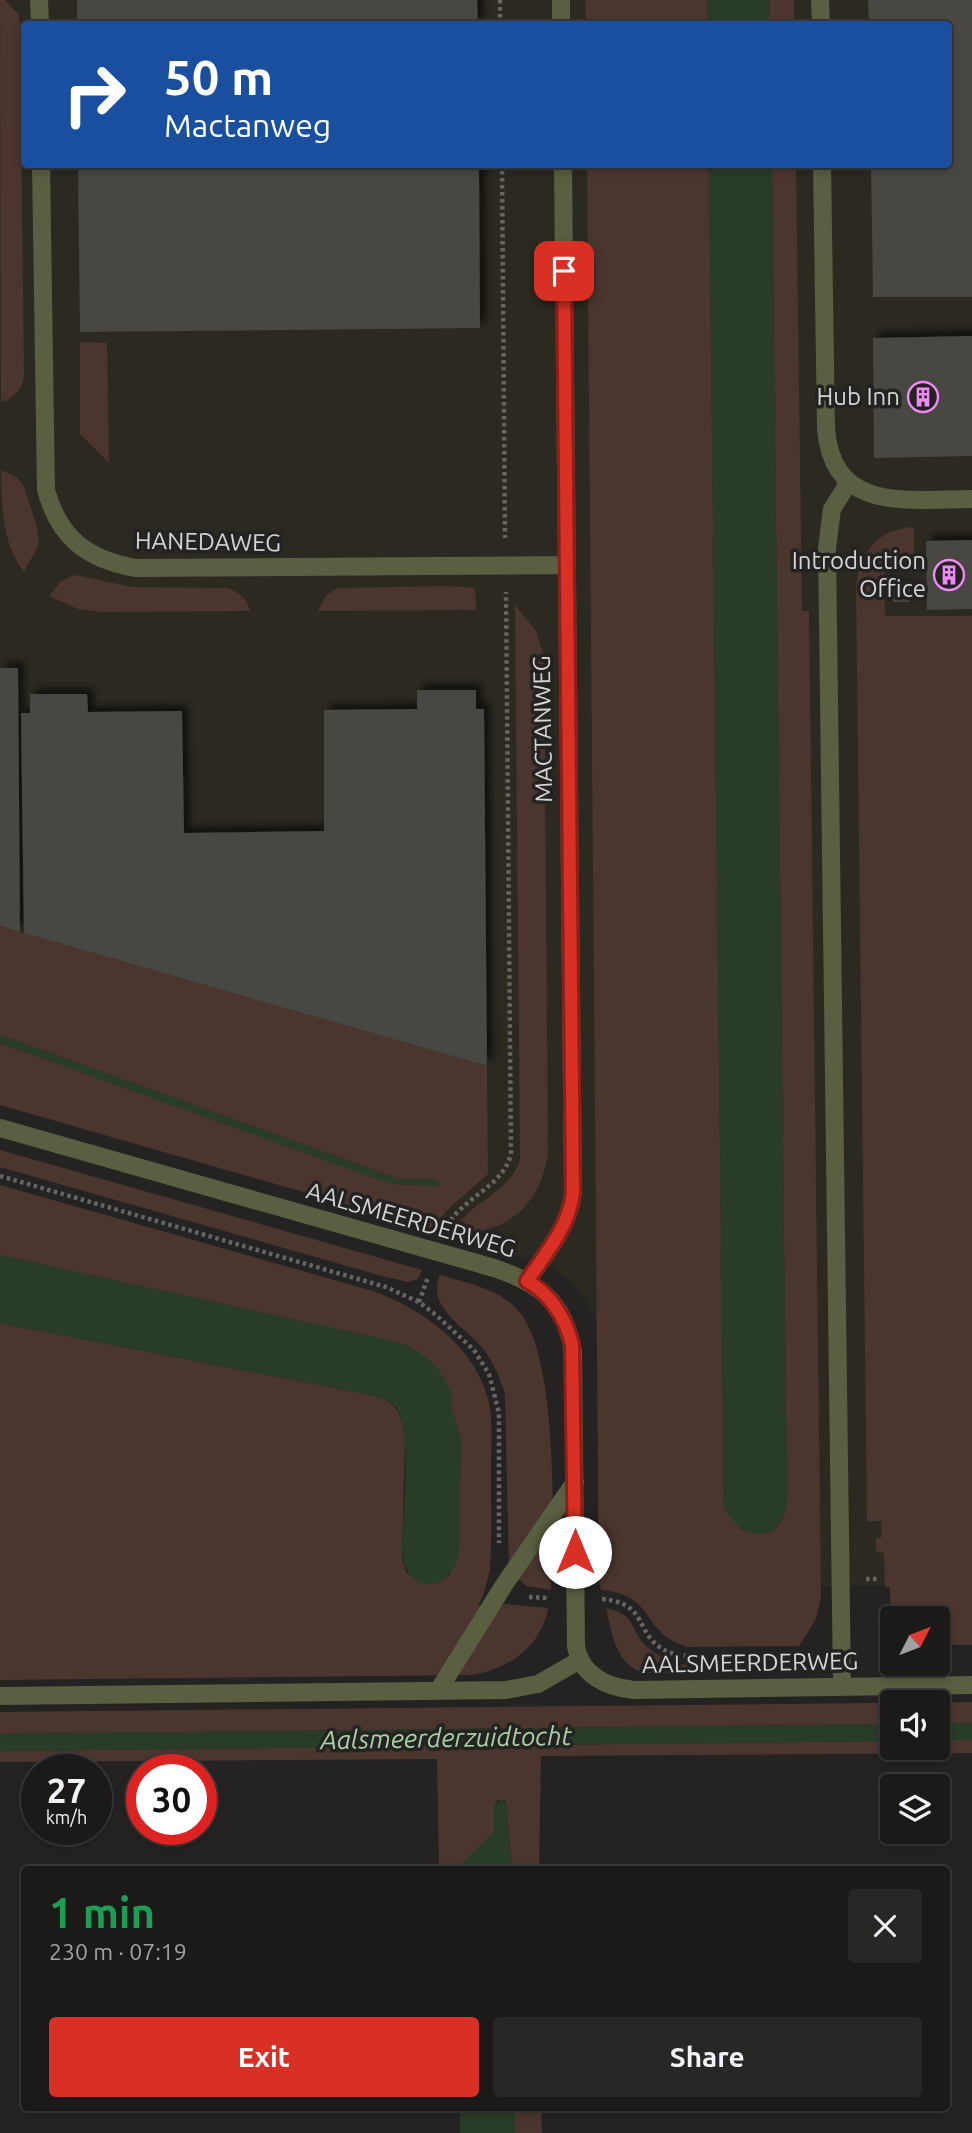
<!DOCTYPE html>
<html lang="en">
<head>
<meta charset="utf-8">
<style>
  body { margin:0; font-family:Ubuntu,sans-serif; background:#282726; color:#f1f3f6; height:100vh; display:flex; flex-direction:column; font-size:26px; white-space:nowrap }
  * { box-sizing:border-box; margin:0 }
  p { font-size:23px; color:#a0a1a2 }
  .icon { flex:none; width:38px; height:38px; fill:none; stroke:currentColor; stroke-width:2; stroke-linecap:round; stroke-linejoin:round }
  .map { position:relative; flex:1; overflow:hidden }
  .panel { position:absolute; left:21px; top:1866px; width:929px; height:245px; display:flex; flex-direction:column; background:#1b1a19; border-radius:7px; box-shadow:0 4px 10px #0003,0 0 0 2px #393838 }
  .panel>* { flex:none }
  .hud { position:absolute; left:21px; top:21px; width:931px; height:147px; border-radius:7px; box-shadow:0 4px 10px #0003,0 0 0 2px #393838; background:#1a4fa0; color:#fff; overflow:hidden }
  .needle { width:46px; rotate:48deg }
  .fabs { position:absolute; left:880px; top:1606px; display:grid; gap:14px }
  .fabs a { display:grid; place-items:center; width:70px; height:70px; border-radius:7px; background:#1b1a19; box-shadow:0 4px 10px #0003,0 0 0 2px #393838; font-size:35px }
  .speed { position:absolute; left:21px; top:1754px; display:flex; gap:14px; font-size:35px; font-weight:700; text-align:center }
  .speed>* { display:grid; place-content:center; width:91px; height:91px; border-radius:50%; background:#1b1a19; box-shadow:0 4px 10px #0003,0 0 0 2px #393838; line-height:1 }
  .speed small { font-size:18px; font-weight:400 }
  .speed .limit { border:10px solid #d22; background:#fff; color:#111 }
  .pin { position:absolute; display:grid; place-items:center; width:60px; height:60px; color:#fff; margin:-30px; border-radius:14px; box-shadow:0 4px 10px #0006 }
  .me { position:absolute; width:77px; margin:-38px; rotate:0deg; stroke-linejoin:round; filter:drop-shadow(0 0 5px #0008) }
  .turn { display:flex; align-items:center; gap:24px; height:147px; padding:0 28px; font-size:32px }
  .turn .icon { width:91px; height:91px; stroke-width:2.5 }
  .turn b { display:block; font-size:49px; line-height:60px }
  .round { display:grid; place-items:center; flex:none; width:74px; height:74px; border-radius:7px; background:#282726 }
  .head { display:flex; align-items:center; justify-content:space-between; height:119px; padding:0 28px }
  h1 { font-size:42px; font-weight:700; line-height:52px; color:#1e9e55 }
  .cta { display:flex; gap:14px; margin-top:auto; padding:14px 28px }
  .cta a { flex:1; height:80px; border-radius:7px; background:#d93025; color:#fff; font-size:28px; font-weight:700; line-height:80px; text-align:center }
  .cta a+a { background:#282726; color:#f1f3f6 }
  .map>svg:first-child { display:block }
  .built { fill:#2c2921 }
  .green { fill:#4b362f }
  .water { fill:#283c27 }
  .building { fill:#484643; filter:url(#shadow) }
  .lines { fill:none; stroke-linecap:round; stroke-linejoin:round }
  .path { stroke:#666563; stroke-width:4.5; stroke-dasharray:3.5 3.5; stroke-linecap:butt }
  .lane { stroke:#595f40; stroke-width:18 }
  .street { stroke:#595f40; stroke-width:18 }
  .route-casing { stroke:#8d1f18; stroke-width:18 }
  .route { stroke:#d93025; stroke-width:12 }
  .labels { text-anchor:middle; stroke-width:7; stroke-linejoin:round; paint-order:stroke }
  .poi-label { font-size:24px; fill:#d5d4d2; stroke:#242321; text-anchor:end }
  .street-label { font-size:24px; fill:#d5d4d2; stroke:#242321 }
  .water-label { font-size:26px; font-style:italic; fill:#a7d0a4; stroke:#242321 }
</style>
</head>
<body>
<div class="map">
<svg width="972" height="2133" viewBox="0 0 972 2133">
  <defs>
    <filter id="shadow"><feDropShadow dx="6" dy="-6" stdDeviation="3.5" flood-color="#0009"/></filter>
  </defs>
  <rect width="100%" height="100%" fill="#242321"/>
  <path class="built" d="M 0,0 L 707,0 L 707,24 L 24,24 L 24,164 L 709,165 L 724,1506 L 787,1503 L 772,165 L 948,164 L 948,24 L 770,24 L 770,0 L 972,0 L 972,1629 L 938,1619 L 892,1619 L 890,1586 L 688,1587 L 599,1581 L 596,1319 L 586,1300 L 572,1282 L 549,1266 L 436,1230 L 445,1212 L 488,1174 L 487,1066 L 0,926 Z"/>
  <path class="green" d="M 0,0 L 5,0 L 18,14 L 20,25 L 24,376 C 22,389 14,399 1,402 Z
    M 585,0 L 707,0 L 707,24 L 586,24 Z
    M 770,0 L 794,0 L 794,24 L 770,24 Z
    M 587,165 L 709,165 L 724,1506 L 741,1529 C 767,1540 782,1531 787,1503 L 772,165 L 796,165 L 802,611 L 809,611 L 821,1597 L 816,1619 L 799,1646 L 688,1647 C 639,1633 658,1595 601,1590 L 599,1581 Z
    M 80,342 L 107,343 L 109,463 L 80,434 Z
    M 1,470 L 16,477 L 24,486 L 37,528 L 39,544 L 24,572 C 1,541 2,508 1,470 Z
    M 914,527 L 914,569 L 884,570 L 885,616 L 972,616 L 972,1645 L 938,1645 L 938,1619 L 892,1619 L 891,1645 L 890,1587 L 885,1587 L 884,1553 L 876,1552 L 876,1538 L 882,1537 L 881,1521 L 867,1521 L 856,587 C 860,552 877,529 914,527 Z
    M 75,575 L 132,587 L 227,588 C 239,592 248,599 250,611 L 102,612 L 78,609 L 49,596 L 61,581 Z
    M 447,586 L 475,588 L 476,610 L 318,611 L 326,595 L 339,588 Z
    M 515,605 L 536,631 L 544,656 L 548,1153 C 541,1205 506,1235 454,1234 C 464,1202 513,1194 520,1158 Z
    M 0,926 L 487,1066 L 488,1174 L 445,1212 L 436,1230 L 0,1105 L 0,1043 L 385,1181 L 393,1184 L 439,1185 L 437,1179 L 399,1179 L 0,1035 Z
    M 0,1150 L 422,1270 L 418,1279 L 408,1282 L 382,1276 L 0,1167 Z
    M 0,1185 L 373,1291 C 419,1307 470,1343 486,1392 C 494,1416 491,1443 491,1467 C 491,1501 492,1536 490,1570 L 483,1596 L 478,1605 L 494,1614 L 504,1604 L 548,1608 C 541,1647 510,1668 472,1675 L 0,1680 L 0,1323 L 361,1393 C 391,1399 399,1403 405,1434 L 402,1560 L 407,1573 L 420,1582 L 449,1576 L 457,1559 L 461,1438 L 452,1412 L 452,1393 L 409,1346 L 0,1255 Z
    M 440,1275 C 467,1283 503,1289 521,1314 C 558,1363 554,1527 551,1590 L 526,1586 L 509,1570 L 505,1395 C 501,1379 494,1364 484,1350 C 467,1328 425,1307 440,1275 Z
    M 606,1608 C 636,1614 628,1626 645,1645 C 656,1656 671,1661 686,1665 L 774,1665 L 749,1671 L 643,1673 C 615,1663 612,1633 606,1608 Z
    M 972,1702 L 972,1723 L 938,1723 L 938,1703 L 892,1703 L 892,1724 L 0,1734 L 0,1712 Z
    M 938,1740 L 972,1740 L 972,1753 L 541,1756 L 539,1869 L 512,1869 L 506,1804 L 505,1800 L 498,1800 L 494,1806 L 494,1832 L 464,1861 L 459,1869 L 439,1869 L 437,1759 L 0,1762 L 0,1751 L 892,1741 L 892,1748 L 938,1748 Z
    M 515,2107 L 541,2107 L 542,2133 L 515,2133 Z"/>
  <path class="water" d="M 707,0 L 770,0 L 770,24 L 707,24 Z
    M 709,165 L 772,165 L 787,1503 C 779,1546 740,1542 724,1506 Z
    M 0,1035 L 399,1179 L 438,1179 L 439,1186 L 393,1184 L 365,1175 L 0,1043 Z
    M 0,1255 L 385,1339 L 409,1346 L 429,1359 L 438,1368 L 452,1393 L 452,1412 L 461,1438 L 459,1552 C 450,1596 404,1595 402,1549 C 403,1520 412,1427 396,1407 C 387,1397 373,1396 361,1393 L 0,1323 Z
    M 938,1723 L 972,1723 L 972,1740 L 938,1740 Z
    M 892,1724 L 892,1741 L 0,1751 L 0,1734 Z
    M 502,1799 L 506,1804 L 512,1869 L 459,1869 L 464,1861 L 494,1832 L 494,1806 Z
    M 460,2107 L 515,2107 L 515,2133 L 460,2133 Z"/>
  <path class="building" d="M 77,0 L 477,0 L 478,24 L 77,24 Z
    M 868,0 L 972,0 L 972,297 L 873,297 L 871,164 L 948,164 L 948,24 L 869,24 Z
    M 78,164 L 479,164 L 480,328 L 80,332 Z
    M 972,336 L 972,456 L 874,458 L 873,338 Z
    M 972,540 L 972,609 L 927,610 L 926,541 Z
    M 893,588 L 910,588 L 910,602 L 893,602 Z
    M 0,668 L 18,668 L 20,932 L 0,926 Z
    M 417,690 L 476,690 L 476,709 L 484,709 L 487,1066 L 24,933 L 21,713 L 30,713 L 30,694 L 87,694 L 88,712 L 182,711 L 184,833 L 324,831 L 324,710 L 417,709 Z"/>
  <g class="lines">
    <path class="path" d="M 500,0 L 500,24
      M 502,164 L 505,538
      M 0,1176 L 386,1287 L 419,1302 L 436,1315 L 474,1350 L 489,1374 L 499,1413 L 499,1543
      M 447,1226 C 463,1197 503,1187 511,1154 L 506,592
      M 419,1302 L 428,1277
      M 866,1579 L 878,1579
      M 529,1597 L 548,1598
      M 602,1599 C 650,1603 633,1634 666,1651 C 686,1661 760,1657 786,1657"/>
    <path class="lane" d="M 438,1691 L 504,1585 L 575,1482
      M 0,1696 L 506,1690 L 538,1684 L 580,1660"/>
    <path class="street" d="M 39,0 L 40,24
      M 561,0 L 561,24
      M 820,0 L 821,24
      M 41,164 L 46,490 C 59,538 87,559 135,568 L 566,565
      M 822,164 L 826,429 C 833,514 909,499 972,499
      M 0,1128 L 494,1268 C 539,1283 565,1302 573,1352 L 576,1646 C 581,1676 607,1687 634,1690 L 972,1685
      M 527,1281 C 546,1253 569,1227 573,1193 L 563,164
      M 842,1687 L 827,548 L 832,509 L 849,482"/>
  </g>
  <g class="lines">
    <g class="route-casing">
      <path id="route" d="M 564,271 L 573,1193 C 569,1227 546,1253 527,1281 C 552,1295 565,1317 572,1344 L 575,1552"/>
    </g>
    <use href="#route" class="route"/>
  </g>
  <defs>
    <g id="building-ring" transform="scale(1.575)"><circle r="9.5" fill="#242321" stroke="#ef8bf7" stroke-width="1.5"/><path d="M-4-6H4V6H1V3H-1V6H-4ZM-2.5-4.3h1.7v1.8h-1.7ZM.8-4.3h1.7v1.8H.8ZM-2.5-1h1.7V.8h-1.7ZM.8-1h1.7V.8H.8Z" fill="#ef8bf7"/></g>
  </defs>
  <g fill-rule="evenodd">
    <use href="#building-ring" x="923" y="397"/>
    <use href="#building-ring" x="949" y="575"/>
  </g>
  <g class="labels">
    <g class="poi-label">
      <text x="900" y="405">Hub Inn</text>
      <text x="926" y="569">Introduction<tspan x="926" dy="28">Office</tspan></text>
    </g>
    <g class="street-label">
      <text transform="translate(208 542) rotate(1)" y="8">HANEDAWEG</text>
      <text transform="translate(543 729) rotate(-91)" y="8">MACTANWEG</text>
      <text transform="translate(411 1220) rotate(16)" y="8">AALSMEERDERWEG</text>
      <text transform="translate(750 1663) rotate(-1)" y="8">AALSMEERDERWEG</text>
    </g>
    <g class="water-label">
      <text transform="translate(446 1738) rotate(-1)" y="9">Aalsmeerderzuidtocht</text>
    </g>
  </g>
</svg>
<div class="fabs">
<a><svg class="needle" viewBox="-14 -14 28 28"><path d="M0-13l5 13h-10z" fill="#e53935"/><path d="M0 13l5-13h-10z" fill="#a0a1a2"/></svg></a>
<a><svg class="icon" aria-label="sound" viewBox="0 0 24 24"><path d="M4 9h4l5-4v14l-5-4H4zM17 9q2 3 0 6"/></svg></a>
<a><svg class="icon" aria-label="layers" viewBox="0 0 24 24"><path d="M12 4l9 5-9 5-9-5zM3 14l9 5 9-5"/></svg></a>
</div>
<div class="speed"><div>27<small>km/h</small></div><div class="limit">30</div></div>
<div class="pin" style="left:564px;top:271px;background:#d93025"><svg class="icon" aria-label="arrive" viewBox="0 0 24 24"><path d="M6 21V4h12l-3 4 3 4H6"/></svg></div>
<svg class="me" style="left:575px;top:1552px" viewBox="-20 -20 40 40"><circle r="19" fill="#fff"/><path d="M0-13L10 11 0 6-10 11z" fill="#d93025"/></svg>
<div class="hud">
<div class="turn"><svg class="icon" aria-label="right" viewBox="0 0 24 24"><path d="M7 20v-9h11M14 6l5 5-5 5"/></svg><div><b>50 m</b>Mactanweg</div></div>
</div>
<section class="panel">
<div class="head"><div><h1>1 min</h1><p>230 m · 07:19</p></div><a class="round"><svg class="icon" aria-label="close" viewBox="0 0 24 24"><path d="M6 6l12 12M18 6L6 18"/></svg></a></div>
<div class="cta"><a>Exit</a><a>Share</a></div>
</section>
</div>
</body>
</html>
